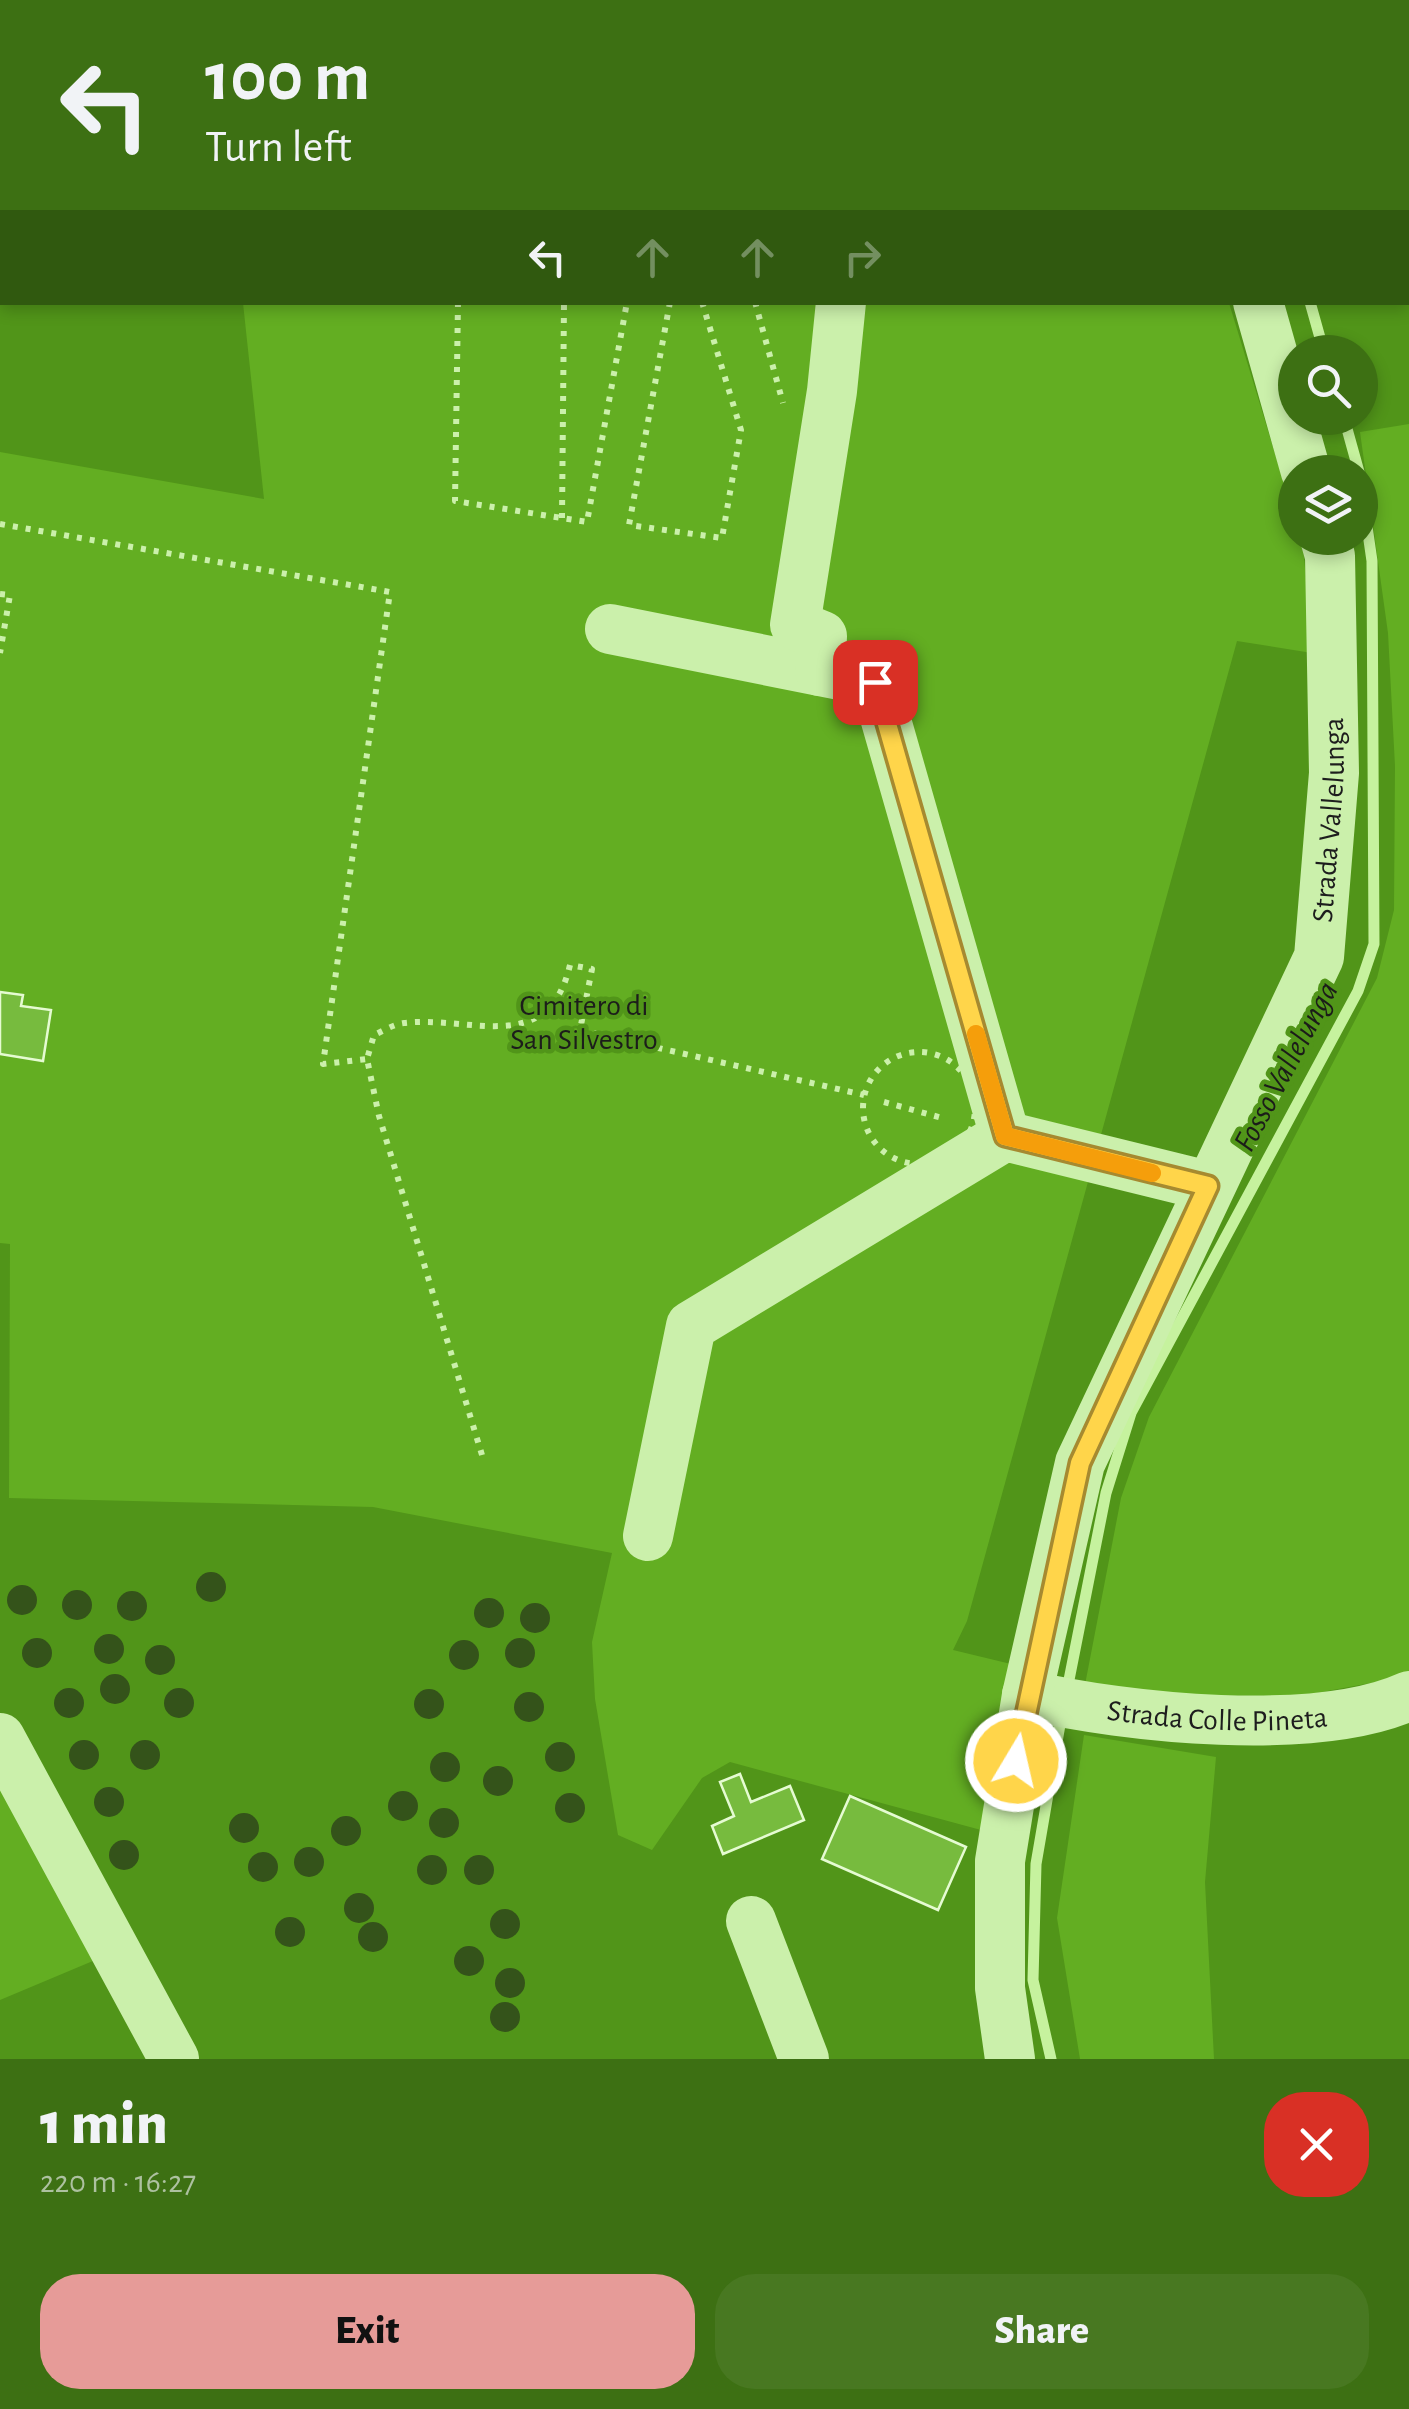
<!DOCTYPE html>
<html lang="en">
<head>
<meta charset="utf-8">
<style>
  body { margin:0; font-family:"Alegreya Sans",sans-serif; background:#487821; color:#f1f3f6; height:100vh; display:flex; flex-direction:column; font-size:38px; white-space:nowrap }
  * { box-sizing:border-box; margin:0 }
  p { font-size:32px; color:#adc1a0 }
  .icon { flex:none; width:55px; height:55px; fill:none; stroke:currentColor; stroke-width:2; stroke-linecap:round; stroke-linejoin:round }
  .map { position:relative; height:2059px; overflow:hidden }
  .drawer { display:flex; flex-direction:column; background:#3d7013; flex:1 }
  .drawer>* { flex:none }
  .guide { position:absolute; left:0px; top:0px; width:1410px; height:305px; box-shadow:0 5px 15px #0003; background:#3d7013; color:#f1f3f6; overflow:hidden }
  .controls { position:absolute; left:1278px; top:335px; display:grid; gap:20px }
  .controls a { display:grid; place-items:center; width:100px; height:100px; border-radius:50%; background:#3d7013; box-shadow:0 5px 15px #0003; font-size:50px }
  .pin { position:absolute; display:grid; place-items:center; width:85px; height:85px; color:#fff; margin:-42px; border-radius:20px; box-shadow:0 5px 15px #0006 }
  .me { position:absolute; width:110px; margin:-55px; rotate:9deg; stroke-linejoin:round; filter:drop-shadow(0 0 8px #0008) }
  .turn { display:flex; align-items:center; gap:35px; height:210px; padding:0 40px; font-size:45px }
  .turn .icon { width:130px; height:130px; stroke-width:2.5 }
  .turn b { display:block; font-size:70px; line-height:85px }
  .lanes { display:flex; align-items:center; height:95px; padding:0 40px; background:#0003; justify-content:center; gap:50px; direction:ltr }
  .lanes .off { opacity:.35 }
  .round { display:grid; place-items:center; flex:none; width:105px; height:105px; border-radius:40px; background:#487821 }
  .summary { display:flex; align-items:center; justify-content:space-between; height:170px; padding:0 40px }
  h1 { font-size:60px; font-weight:800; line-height:75px }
  .button { display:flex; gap:20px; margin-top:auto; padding:20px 40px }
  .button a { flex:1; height:115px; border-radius:40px; background:#e69b98; color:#111; font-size:40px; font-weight:800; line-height:115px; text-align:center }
  .button a+a { background:#487821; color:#f1f3f6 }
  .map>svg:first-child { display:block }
  .green { fill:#63ae22 }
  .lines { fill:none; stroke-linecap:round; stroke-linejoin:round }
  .stream { stroke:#c6f29e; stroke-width:11 }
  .building { fill:#77bb3e; stroke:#e5fbd2; stroke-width:2.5 }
  .path { stroke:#cbf0ab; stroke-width:6; stroke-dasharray:5 8; stroke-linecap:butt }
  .minor { stroke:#cbf0ab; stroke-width:50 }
  .tree { fill:#34531a }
  .route-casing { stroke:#a68a30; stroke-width:25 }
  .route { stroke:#ffd54a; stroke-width:18 }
  .slow { stroke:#f59e0b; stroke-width:18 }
  .labels { text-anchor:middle; stroke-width:9; stroke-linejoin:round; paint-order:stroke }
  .street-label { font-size:30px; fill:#1d1d1d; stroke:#519519 }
  .park-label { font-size:30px; fill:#1c1d1b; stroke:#519519 }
  .water-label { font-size:32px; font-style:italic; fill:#1b1c19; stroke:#519519 }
</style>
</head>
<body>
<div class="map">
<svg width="1409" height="2059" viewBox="0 0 1409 2059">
  <rect width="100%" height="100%" fill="#519519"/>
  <path class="green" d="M 210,0 L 1186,0 L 1186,2 L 210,2 Z
    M 243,303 L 1229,303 L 1295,519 L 1295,538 L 1301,538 L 1303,544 L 1312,653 L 1237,641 L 967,1621 L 953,1650 L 1011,1664 L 981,1830 L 730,1762 L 702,1778 L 652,1850 L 618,1835 L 595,1699 L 592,1642 L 612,1553 L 373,1507 L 9,1498 L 10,1244 L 0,1243 L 0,452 L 264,499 Z
    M 1409,424 L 1409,1676 L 1300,1696 L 1083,1695 L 1121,1498 L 1149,1417 L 1377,978 L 1394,910 L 1395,766 L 1388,633 L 1360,432 Z
    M 1084,1735 L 1216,1757 L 1205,1882 L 1214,2059 L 1080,2059 L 1057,1918 Z
    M 0,1776 L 100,1958 L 0,2000 Z"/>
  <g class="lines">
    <path class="stream" d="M 1265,2 L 1265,0
      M 1310,302 L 1324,352
      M 1344,418 L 1359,472
      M 1067,1690 L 1106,1493 L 1131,1413 L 1358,991 L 1374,944 L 1372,561 L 1360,478
      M 1051,2059 L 1033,1980 L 1036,1864 L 1062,1713"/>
  </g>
  <path class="building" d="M 0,992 L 23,995 L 21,1006 L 51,1010 L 43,1061 L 0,1054 Z
    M 740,1774 L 751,1802 L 790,1786 L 804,1820 L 723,1854 L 712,1826 L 734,1816 L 720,1782 Z
    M 850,1796 L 966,1847 L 938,1910 L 822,1859 Z"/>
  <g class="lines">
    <path class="path" d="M 458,302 L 455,501 L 587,522 L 627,302
      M 670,302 L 629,525 L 722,538 L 741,430 L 702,302
      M 755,302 L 783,403
      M 562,518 L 564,302
      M 0,524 L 390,592 L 323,1064 L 367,1059
      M 0,594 L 10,595 L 0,653
      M863 1108a56 56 0 1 1 112 0a56 56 0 1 1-112 0Z
      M 884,1102 L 946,1119
      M 482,1455 L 379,1116 L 367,1059 L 374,1035 C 383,1031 394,1024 404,1023 C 471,1015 548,1058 570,965 L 592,969 L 580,1030 L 864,1095"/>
    <g class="minor">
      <path d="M 913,0 L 920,2"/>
      <path d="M 1212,2 L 1213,0"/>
      <path d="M 1408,160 L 1409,159"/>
      <path d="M 1258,302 L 1306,472"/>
      <path d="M 610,629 L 875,682 L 1005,1136"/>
      <path d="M 820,671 L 822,636 L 795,625 L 832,391 L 841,302"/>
      <path d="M 648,1536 L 691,1326 L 1005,1136 L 1208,1186"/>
      <path id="s1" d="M 1027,1695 C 1126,1718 1316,1738 1409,1696"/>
      <path d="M 0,1738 L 174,2059"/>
      <path d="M 751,1921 L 804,2059"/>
      <path id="s2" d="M 1010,2059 L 1000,1988 L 1000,1861 L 1027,1695 L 1080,1463 L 1319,957 L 1334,773 L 1330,556 L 1325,538"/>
    </g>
  </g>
  <g class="tree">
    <circle cx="211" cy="1587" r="15"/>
    <circle cx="22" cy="1600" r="15"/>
    <circle cx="77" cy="1605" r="15"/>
    <circle cx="132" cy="1606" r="15"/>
    <circle cx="489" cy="1613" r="15"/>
    <circle cx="535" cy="1618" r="15"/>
    <circle cx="109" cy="1649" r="15"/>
    <circle cx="37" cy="1653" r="15"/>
    <circle cx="520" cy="1653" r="15"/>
    <circle cx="464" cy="1655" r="15"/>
    <circle cx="160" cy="1660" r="15"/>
    <circle cx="115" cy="1689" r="15"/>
    <circle cx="69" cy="1703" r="15"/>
    <circle cx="179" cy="1703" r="15"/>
    <circle cx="429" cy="1704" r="15"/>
    <circle cx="529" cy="1707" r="15"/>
    <circle cx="84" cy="1755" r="15"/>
    <circle cx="145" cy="1755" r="15"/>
    <circle cx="560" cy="1757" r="15"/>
    <circle cx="445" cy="1767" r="15"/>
    <circle cx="498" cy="1781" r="15"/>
    <circle cx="109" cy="1802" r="15"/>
    <circle cx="403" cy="1806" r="15"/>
    <circle cx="570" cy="1808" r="15"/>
    <circle cx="444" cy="1823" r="15"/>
    <circle cx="244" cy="1828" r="15"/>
    <circle cx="346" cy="1831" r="15"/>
    <circle cx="124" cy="1855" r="15"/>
    <circle cx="309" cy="1862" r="15"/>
    <circle cx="263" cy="1867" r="15"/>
    <circle cx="432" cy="1870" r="15"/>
    <circle cx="479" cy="1870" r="15"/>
    <circle cx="359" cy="1908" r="15"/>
    <circle cx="505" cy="1924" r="15"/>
    <circle cx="290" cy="1932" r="15"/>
    <circle cx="373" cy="1937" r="15"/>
    <circle cx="469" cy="1961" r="15"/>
    <circle cx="510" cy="1983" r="15"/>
    <circle cx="505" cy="2017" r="15"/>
  </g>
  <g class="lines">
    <g class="route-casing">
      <path id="route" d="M 875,682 L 1005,1136 L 1208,1186 L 1080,1463 L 1016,1761"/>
    </g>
    <use href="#route" class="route"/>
    <path class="slow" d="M 976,1034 L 1005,1136 L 1152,1173"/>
  </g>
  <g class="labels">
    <g class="street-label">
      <text dy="10" stroke="none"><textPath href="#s2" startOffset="1302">Strada Vallelunga</textPath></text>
      <text dy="10" stroke="none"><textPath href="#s1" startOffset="192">Strada Colle Pineta</textPath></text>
    </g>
    <g class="park-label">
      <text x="584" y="1015">Cimitero di<tspan x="584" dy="34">San Silvestro</tspan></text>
    </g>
    <g class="water-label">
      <text transform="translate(1285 1066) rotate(-62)" y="11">Fosso Vallelunga</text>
    </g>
  </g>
</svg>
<div class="controls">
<a><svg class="icon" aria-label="search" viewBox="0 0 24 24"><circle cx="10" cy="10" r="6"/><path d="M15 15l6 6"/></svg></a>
<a><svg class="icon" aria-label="layers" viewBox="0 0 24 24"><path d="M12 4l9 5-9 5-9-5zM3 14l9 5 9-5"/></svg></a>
</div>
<div class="pin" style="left:875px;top:682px;background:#d93025"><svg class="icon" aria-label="arrive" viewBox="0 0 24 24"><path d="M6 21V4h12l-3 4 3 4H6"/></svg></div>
<svg class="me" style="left:1016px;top:1761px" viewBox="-20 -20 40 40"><circle r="17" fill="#ffd54a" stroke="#fff" stroke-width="3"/><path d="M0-11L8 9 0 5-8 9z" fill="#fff"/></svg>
<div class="guide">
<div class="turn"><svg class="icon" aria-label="left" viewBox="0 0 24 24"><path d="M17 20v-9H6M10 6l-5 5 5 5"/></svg><div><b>100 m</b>Turn left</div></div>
<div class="lanes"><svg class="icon" aria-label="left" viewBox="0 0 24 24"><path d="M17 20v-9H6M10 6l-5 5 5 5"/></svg><svg class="icon off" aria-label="ahead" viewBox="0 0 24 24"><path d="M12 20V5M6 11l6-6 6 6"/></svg><svg class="icon off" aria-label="ahead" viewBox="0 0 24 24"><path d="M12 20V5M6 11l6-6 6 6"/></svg><svg class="icon off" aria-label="right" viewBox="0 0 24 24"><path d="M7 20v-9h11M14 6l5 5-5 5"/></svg></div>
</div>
</div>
<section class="drawer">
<div class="summary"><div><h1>1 min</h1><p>220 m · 16:27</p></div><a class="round" style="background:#d93025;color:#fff"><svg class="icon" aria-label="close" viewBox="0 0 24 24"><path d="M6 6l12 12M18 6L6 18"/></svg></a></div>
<div class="button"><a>Exit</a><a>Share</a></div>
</section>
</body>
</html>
